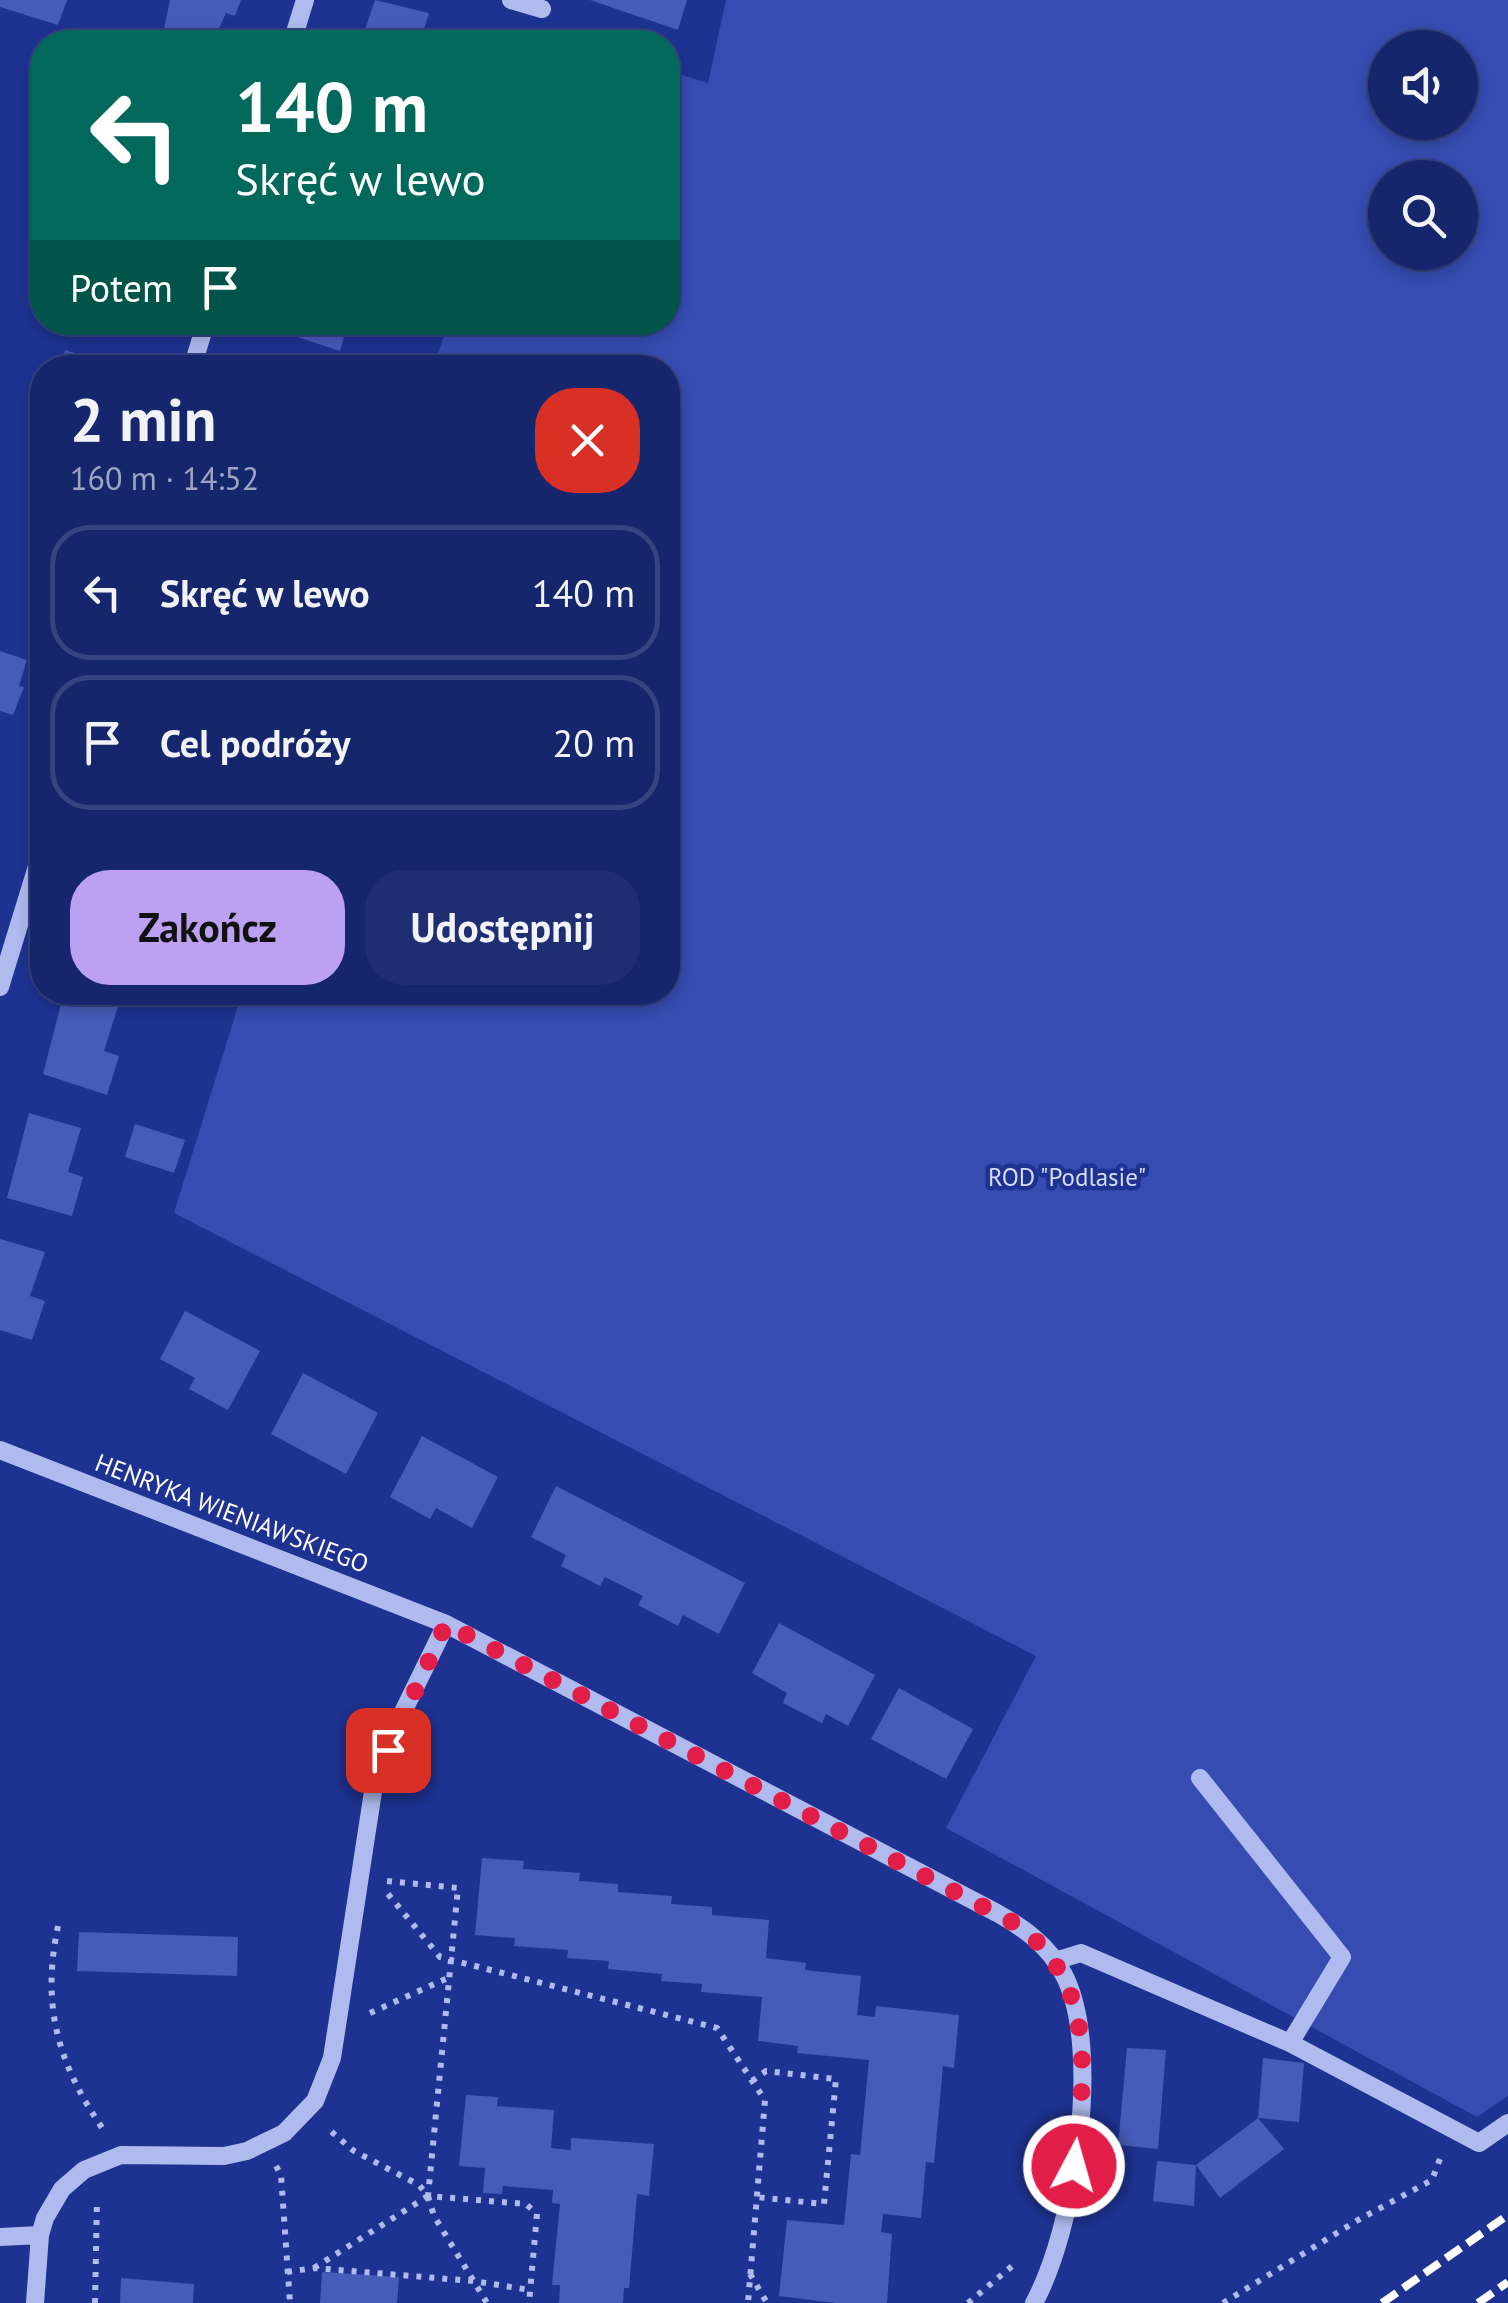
<!DOCTYPE html>
<html lang="pl">
<head>
<meta charset="utf-8">
<style>
  body { margin:0; font-family:"PT Sans",sans-serif; background:#1f2e72; color:#f1f3f6; height:100vh; display:flex; flex-direction:column; font-size:38px; white-space:nowrap }
  * { box-sizing:border-box; margin:0 }
  p { font-size:32px; color:#9ea5c2 }
  .icon { flex:none; width:55px; height:55px; fill:none; stroke:currentColor; stroke-width:2; stroke-linecap:round; stroke-linejoin:round }
  .map { position:relative; flex:1; overflow:hidden }
  .details { position:absolute; left:30px; top:355px; width:650px; height:650px; display:flex; flex-direction:column; background:#16266d; border-radius:40px; box-shadow:0 5px 15px #0003,0 0 0 2px #354380 }
  .details>* { flex:none }
  .guide { position:absolute; left:30px; top:30px; width:650px; height:305px; border-radius:40px; box-shadow:0 5px 15px #0003,0 0 0 2px #354380; background:#00695c; color:#fff; overflow:hidden }
  .controls { position:absolute; left:1368px; top:30px; display:grid; gap:20px }
  .controls a { display:grid; place-items:center; width:110px; height:110px; border-radius:50%; background:#16266d; box-shadow:0 5px 15px #0003,0 0 0 2px #354380; font-size:50px }
  .pin { position:absolute; display:grid; place-items:center; width:85px; height:85px; color:#fff; margin:-42px; border-radius:20px; box-shadow:0 5px 15px #0006 }
  .me { position:absolute; width:110px; margin:-55px; rotate:6deg; stroke-linejoin:round; filter:drop-shadow(0 0 8px #0008) }
  .turn { display:flex; align-items:center; gap:35px; height:210px; padding:0 40px; font-size:45px }
  .turn .icon { width:130px; height:130px; stroke-width:2.5 }
  .turn b { display:block; font-size:70px; line-height:85px }
  .then { display:flex; align-items:center; height:95px; padding:0 40px; background:#0003; gap:20px; font-size:38px }
  .round { display:grid; place-items:center; flex:none; width:105px; height:105px; border-radius:40px; background:#1f2e72 }
  .headline { display:flex; align-items:center; justify-content:space-between; height:170px; padding:0 40px }
  h1 { font-size:60px; font-weight:700; line-height:75px }
  .action { display:flex; gap:20px; margin-top:auto; padding:20px 40px }
  .action a { flex:1; height:115px; border-radius:40px; background:#bca0f2; color:#111; font-size:40px; font-weight:700; line-height:115px; text-align:center }
  .action a+a { background:#1f2e72; color:#f1f3f6 }
  ul { padding:0; list-style:none }
  li { display:flex; align-items:center; gap:30px; height:135px; margin:0 20px 15px; padding:0 20px; border:5px solid #354380; border-radius:40px }
  li div { flex:1 }
  li b { display:block; font-size:38px }
  li em { font-style:normal }
  .map>svg:first-child { display:block }
  .green { fill:#364cb0; fill-rule:evenodd }
  .building { fill:#475bb8 }
  .lines { fill:none; stroke-linecap:round; stroke-linejoin:round }
  .path { stroke:#afbbee; stroke-width:6; stroke-dasharray:5 8; stroke-linecap:butt }
  .minor { stroke:#afbbee; stroke-width:18 }
  .rail { stroke:#fff; stroke-width:8; stroke-dasharray:18 8; stroke-linecap:butt }
  .route { stroke:#e11d48; stroke-width:18; stroke-dasharray:0 32.4 }
  .labels { text-anchor:middle; stroke-width:9; stroke-linejoin:round; paint-order:stroke }
  .park-label { font-size:25px; fill:#d5dcfa; stroke:#1e3291 }
  .street-label { font-size:25px; fill:#fff; stroke:#1e3291 }
</style>
</head>
<body>
<div class="map">
<svg width="1508" height="2303" viewBox="0 0 1508 2303">
  <rect width="100%" height="100%" fill="#1e3291"/>
  <path class="green" d="M 726,0 L 1508,0 L 1508,2096 L 1477,2117 L 946,1828 L 1036,1656 L 174,1213 L 242,993 L 668,992 L 668,368 L 434,367 L 448,323 L 668,322 L 668,71 L 708,83 ZM 1385,48 L 1460,48 L 1460,122 L 1385,122 ZM 1385,178 L 1460,178 L 1460,252 L 1385,252 Z"/>
  <path class="building" d="M 0,0 L 67,0 L 58,25 L 0,7 Z
    M 170,0 L 241,0 L 235,16 L 226,13 L 213,42 L 173,42 L 162,39 Z
    M 375,0 L 429,13 L 420,42 L 361,42 Z
    M 590,0 L 687,0 L 678,30 Z
    M 278,322 L 348,322 L 340,351 L 276,330 Z
    M 65,350 L 119,367 L 119,368 L 60,368 Z
    M 39,396 L 42,397 L 42,434 L 28,429 Z
    M 0,651 L 27,660 L 19,686 L 24,687 L 13,715 L 0,711 Z
    M 64,992 L 118,1006 L 104,1051 L 119,1056 L 107,1095 L 43,1074 Z
    M 29,1113 L 81,1128 L 68,1172 L 83,1177 L 72,1216 L 7,1198 Z
    M 135,1124 L 185,1140 L 174,1173 L 125,1157 Z
    M 0,1239 L 45,1252 L 30,1296 L 45,1301 L 32,1340 L 0,1330 Z
    M 185,1311 L 260,1351 L 228,1410 L 189,1389 L 195,1378 L 160,1359 Z
    M 303,1373 L 378,1413 L 346,1474 L 271,1434 Z
    M 422,1436 L 498,1477 L 472,1528 L 436,1508 L 430,1519 L 390,1497 Z
    M 556,1486 L 745,1583 L 719,1634 L 683,1615 L 678,1626 L 638,1605 L 643,1596 L 605,1577 L 600,1586 L 561,1566 L 566,1555 L 531,1537 Z
    M 779,1623 L 875,1675 L 848,1726 L 826,1714 L 822,1723 L 783,1703 L 787,1693 L 752,1673 Z
    M 899,1688 L 973,1729 L 946,1779 L 871,1739 Z
    M 482,1858 L 524,1861 L 523,1869 L 580,1873 L 579,1881 L 618,1884 L 618,1892 L 672,1896 L 671,1904 L 712,1907 L 712,1915 L 769,1920 L 766,1958 L 806,1963 L 805,1970 L 861,1976 L 857,2015 L 875,2017 L 876,2006 L 959,2015 L 954,2068 L 943,2066 L 934,2163 L 926,2162 L 921,2218 L 883,2214 L 881,2232 L 892,2234 L 887,2303 L 835,2303 L 779,2296 L 787,2220 L 844,2225 L 851,2154 L 860,2155 L 869,2060 L 797,2053 L 798,2046 L 758,2041 L 762,1997 L 701,1992 L 702,1984 L 661,1981 L 662,1974 L 608,1969 L 609,1961 L 567,1958 L 568,1950 L 514,1946 L 515,1938 L 475,1935 Z
    M 79,1932 L 238,1937 L 237,1976 L 77,1971 Z
    M 1127,2048 L 1166,2050 L 1158,2149 L 1118,2145 Z
    M 1263,2058 L 1304,2063 L 1299,2122 L 1258,2118 L 1284,2149 L 1220,2198 L 1196,2165 L 1258,2118 Z
    M 466,2095 L 498,2097 L 497,2106 L 554,2110 L 551,2148 L 571,2150 L 571,2138 L 654,2144 L 649,2196 L 637,2194 L 629,2288 L 624,2288 L 623,2303 L 559,2303 L 560,2285 L 552,2285 L 560,2204 L 552,2203 L 553,2190 L 503,2186 L 502,2194 L 483,2193 L 485,2168 L 459,2166 Z
    M 1157,2161 L 1196,2165 L 1194,2206 L 1153,2201 Z
    M 322,2272 L 399,2277 L 397,2303 L 320,2303 Z
    M 121,2278 L 194,2284 L 193,2303 L 120,2303 Z"/>
  <g class="lines">
    <path class="path" d="M 387,1881 L 458,1888 L 428,2196 L 526,2204 L 537,2214 L 529,2303
      M 388,1894 L 440,1957 L 717,2028 L 765,2100 L 748,2303
      M 58,1926 C 41,2006 58,2064 103,2129
      M 370,2013 L 450,1977
      M 752,2081 L 766,2071 L 836,2079 L 824,2204 L 756,2197
      M 276,2166 L 281,2175 L 290,2303
      M 428,2196 L 434,2216 L 487,2303
      M 314,2268 L 428,2196 L 419,2185 L 354,2151 L 327,2128
      M 287,2272 L 314,2268 L 473,2281 L 530,2290
      M 750,2274 L 767,2303
      M 95,2303 L 97,2199
      M 968,2303 L 1017,2262
      M 1223,2303 L 1358,2220 L 1432,2180 L 1441,2156"/>
    <path class="minor" d="M 511,0 L 542,9
      M 292,42 L 305,0
      M 192,368 L 206,322
      M 0,987 L 42,850
      M 0,1450 L 446,1624 L 997,1913 C 1024,1928 1049,1946 1064,1975 C 1103,2051 1074,2230 1034,2303
      M 1200,1778 L 1342,1957 L 1290,2043
      M 1055,1961 L 1081,1953 L 1290,2043 L 1479,2143 L 1508,2123
      M 0,2237 L 40,2235
      M 35,2303 L 40,2235 L 45,2218 L 62,2189 L 84,2170 L 121,2155 L 224,2156 L 247,2151 L 284,2133 L 315,2101 L 332,2058 L 374,1785 L 402,1714 L 446,1624"/>
    <path class="rail" d="M 1382,2303 L 1508,2215
      M 1478,2303 L 1508,2282"/>
  </g>
  <g class="lines">
    <path class="route" d="M 388,1750 L 446,1624 L 1016,1924 C 1098,1983 1085,2077 1074,2166"/>
  </g>
  <g class="labels">
    <g class="park-label">
      <text x="1067" y="1186">ROD "Podlasie"</text>
    </g>
    <g class="street-label">
      <text transform="translate(232 1513) rotate(21)" y="9">HENRYKA WIENIAWSKIEGO</text>
    </g>
  </g>
</svg>
<div class="controls">
<a><svg class="icon" aria-label="sound" viewBox="0 0 24 24"><path d="M4 9h4l5-4v14l-5-4H4zM17 9q2 3 0 6"/></svg></a>
<a><svg class="icon" aria-label="search" viewBox="0 0 24 24"><circle cx="10" cy="10" r="6"/><path d="M15 15l6 6"/></svg></a>
</div>
<div class="pin" style="left:388px;top:1750px;background:#d93025"><svg class="icon" aria-label="arrive" viewBox="0 0 24 24"><path d="M6 21V4h12l-3 4 3 4H6"/></svg></div>
<svg class="me" style="left:1074px;top:2166px" viewBox="-20 -20 40 40"><circle r="17" fill="#e11d48" stroke="#fff" stroke-width="3"/><path d="M0-11L8 9 0 5-8 9z" fill="#fff"/></svg>
<div class="guide">
<div class="turn"><svg class="icon" aria-label="left" viewBox="0 0 24 24"><path d="M17 20v-9H6M10 6l-5 5 5 5"/></svg><div><b>140 m</b>Skręć w lewo</div></div>
<div class="then">Potem<svg class="icon" aria-label="arrive" viewBox="0 0 24 24"><path d="M6 21V4h12l-3 4 3 4H6"/></svg></div>
</div>
<section class="details">
<div class="headline"><div><h1>2 min</h1><p>160 m · 14:52</p></div><a class="round" style="background:#d93025;color:#fff"><svg class="icon" aria-label="close" viewBox="0 0 24 24"><path d="M6 6l12 12M18 6L6 18"/></svg></a></div>
<ul>
<li><svg class="icon" aria-label="left" viewBox="0 0 24 24"><path d="M17 20v-9H6M10 6l-5 5 5 5"/></svg><div><b>Skręć w lewo</b></div><em>140 m</em></li>
<li><svg class="icon" aria-label="arrive" viewBox="0 0 24 24"><path d="M6 21V4h12l-3 4 3 4H6"/></svg><div><b>Cel podróży</b></div><em>20 m</em></li>
</ul>
<div class="action"><a>Zakończ</a><a>Udostępnij</a></div>
</section>
</div>
</body>
</html>
